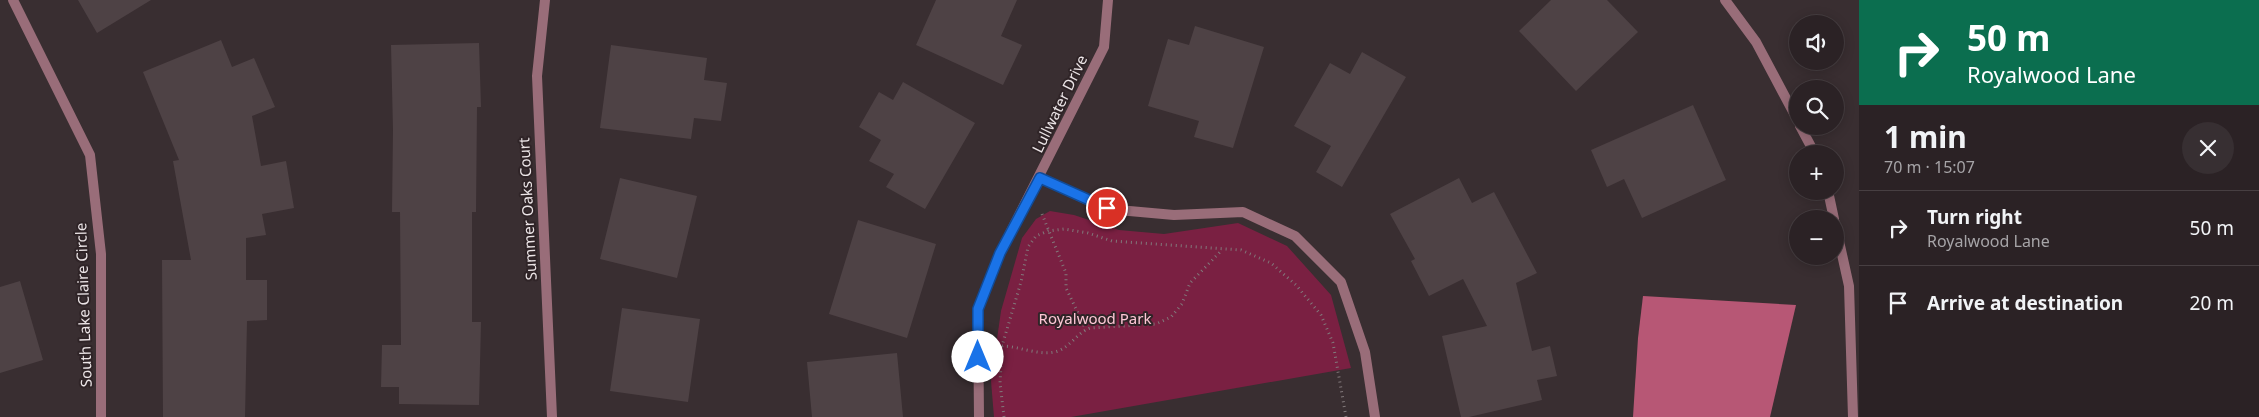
<!DOCTYPE html>
<html lang="en">
<head>
<meta charset="utf-8">
<style>
  body { margin:0; font-family:"Noto Sans",sans-serif; background:#372f32; color:#f1f3f6; height:100vh; display:flex; flex-direction:column; font-size:19px; white-space:nowrap }
  * { box-sizing:border-box; margin:0 }
  p { font-size:16px; color:#a6a4a7 }
  .icon { flex:none; width:28px; height:28px; fill:none; stroke:currentColor; stroke-width:2; stroke-linecap:round; stroke-linejoin:round }
  .map { position:relative; flex:1; overflow:hidden }
  .drawer { display:flex; flex-direction:column; background:#2b2225; width:400px }
  .drawer>* { flex:none }
  .guide { background:#0b6e4f; color:#fff; overflow:hidden }
  .tools { position:absolute; left:1789px; top:15px; display:grid; gap:10px }
  .tools a { display:grid; place-items:center; width:55px; height:55px; border-radius:50%; background:#2b2225; box-shadow:0 2px 12px #0003,0 0 0 1px #473f42; font-size:25px }
  .pin { position:absolute; display:grid; place-items:center; width:42px; height:42px; color:#fff; margin:-21px; border:2px solid #fff; border-radius:50%; box-shadow:0 1px 5px #0007 }
  .me { position:absolute; width:55px; margin:-28px; rotate:0deg; stroke-linejoin:round; filter:drop-shadow(0 0 4px #0008) }
  .turn { display:flex; align-items:center; gap:18px; height:105px; padding:0 25px; font-size:22px }
  .turn .icon { width:65px; height:65px; stroke-width:2.5 }
  .turn b { display:block; font-size:35px; line-height:42px }
  .round { display:grid; place-items:center; flex:none; width:52px; height:52px; border-radius:26px; background:#372f32 }
  .overview { display:flex; align-items:center; justify-content:space-between; height:85px; padding:0 25px }
  h1 { font-size:30px; font-weight:700; line-height:38px }
  ul { padding:0; list-style:none }
  li { display:flex; align-items:center; gap:15px; height:75px; padding:0 25px; border-top:1px solid #473f42 }
  li div { flex:1 }
  li b { display:block; font-size:19px }
  li em { font-style:normal }
  main { display:flex; flex:1; min-height:0 }
  .map>svg:first-child { display:block }
  .green { fill:#7a2042 }
  .water { fill:#b75775 }
  .building { fill:#4e4245 }
  .lines { fill:none; stroke-linecap:round; stroke-linejoin:round }
  .path { stroke:#82797b; stroke-width:3; stroke-dasharray:1 4; stroke-linecap:butt }
  .minor { stroke:#996d79; stroke-width:10 }
  .route-casing { stroke:#114b97; stroke-width:12 }
  .route { stroke:#1a73e8; stroke-width:9 }
  .labels { text-anchor:middle; stroke-width:4; stroke-linejoin:round; paint-order:stroke }
  .street-label { font-size:15px; fill:#ece5e7; stroke:#2f2427 }
  .park-label { font-size:15px; fill:#fdc7d5; stroke:#2f2427 }
</style>
</head>
<body>
<main>
<div class="map">
<svg width="1859" height="417" viewBox="0 0 1859 417">
  <rect width="100%" height="100%" fill="#392e31"/>
  <path class="green" d="M 1050,211 L 1074,215 L 1119,230 L 1164,234 L 1238,223 L 1287,246 L 1331,295 L 1351,368 L 1071,417 L 994,417 L 991,381 L 1001,311 L 1022,238 L 1036,219 Z"/>
  <path class="water" d="M 1643,296 L 1796,305 L 1770,417 L 1633,417 L 1638,338 Z"/>
  <path class="building" d="M 78,0 L 151,0 L 97,33 Z
    M 936,0 L 1017,0 L 1001,36 L 1022,45 L 1003,85 L 916,45 Z
    M 1551,0 L 1607,0 L 1638,32 L 1576,91 L 1519,31 Z
    M 1195,26 L 1264,47 L 1233,148 L 1194,137 L 1199,121 L 1148,106 L 1168,39 L 1189,45 Z
    M 221,40 L 232,67 L 254,58 L 275,107 L 252,116 L 261,166 L 286,161 L 294,208 L 262,214 L 266,235 L 246,238 L 246,280 L 267,280 L 267,320 L 247,321 L 245,417 L 163,417 L 162,260 L 191,260 L 173,161 L 179,160 L 143,72 Z
    M 479,43 L 481,107 L 477,107 L 476,212 L 472,212 L 472,322 L 481,322 L 479,405 L 399,404 L 399,387 L 381,387 L 382,345 L 401,345 L 400,212 L 392,212 L 393,130 L 391,45 Z
    M 611,45 L 707,58 L 704,80 L 727,83 L 721,121 L 694,118 L 691,139 L 600,128 Z
    M 1362,52 L 1406,77 L 1342,187 L 1316,172 L 1331,146 L 1294,126 L 1330,63 L 1350,74 Z
    M 903,82 L 975,123 L 925,209 L 886,187 L 894,174 L 869,161 L 881,140 L 859,127 L 879,92 L 893,100 Z
    M 1693,105 L 1726,180 L 1642,218 L 1624,179 L 1607,187 L 1591,150 Z
    M 620,178 L 697,196 L 677,278 L 600,259 Z
    M 1459,178 L 1472,203 L 1494,192 L 1537,273 L 1516,283 L 1532,351 L 1550,346 L 1557,376 L 1537,380 L 1542,400 L 1469,417 L 1461,417 L 1442,336 L 1487,326 L 1463,279 L 1429,296 L 1411,261 L 1415,259 L 1390,214 Z
    M 858,220 L 936,244 L 907,338 L 829,314 Z
    M 20,281 L 43,360 L 0,373 L 0,287 Z
    M 622,308 L 700,319 L 688,402 L 610,391 Z
    M 897,353 L 903,417 L 812,417 L 807,362 Z"/>
  <g class="lines">
    <path class="path" d="M 1042,214 L 1066,273 L 1066,288 L 1086,330
      M 1002,346 C 1019,346 1041,357 1058,351 C 1071,346 1077,333 1090,328 L 1156,324 L 1171,317 L 1182,304 L 1190,283 L 1222,250
      M 1004,417 L 1000,383 L 1002,346 L 1021,282 L 1028,247 L 1036,236 L 1048,231 L 1064,229 L 1088,233 L 1112,241 L 1241,250 L 1271,263 L 1296,285 L 1321,315 L 1333,343 L 1346,417"/>
    <path class="minor" d="M 13,0 L 90,155 L 101,254 L 101,417
      M 545,0 L 537,76 L 552,417
      M 1725,0 L 1756,42 L 1798,121
      M 1800,126 L 1815,154
      M 1040,178 L 1107,209 L 1174,215 L 1243,212 L 1295,236 L 1341,282 L 1365,352 L 1375,417
      M 1828,191 L 1834,219
      M 1835,223 L 1849,286 L 1853,417
      M 979,417 L 978,309 L 1000,253 L 1104,47 L 1108,0"/>
  </g>
  <g class="lines">
    <g class="route-casing">
      <path id="route" d="M 978,357 L 978,309 L 1000,253 L 1040,178 L 1107,208"/>
    </g>
    <use href="#route" class="route"/>
  </g>
  <g class="labels">
    <g class="street-label">
      <text transform="translate(1060 104) rotate(-64)" y="5">Lullwater Drive</text>
      <text transform="translate(528 209) rotate(-93)" y="5">Summer Oaks Court</text>
      <text transform="translate(84 305) rotate(-92)" y="5">South Lake Claire Circle</text>
    </g>
    <g class="park-label">
      <text x="1095" y="324">Royalwood Park</text>
    </g>
  </g>
</svg>
<div class="tools">
<a><svg class="icon" aria-label="sound" viewBox="0 0 24 24"><path d="M4 9h4l5-4v14l-5-4H4zM17 9q2 3 0 6"/></svg></a>
<a><svg class="icon" aria-label="search" viewBox="0 0 24 24"><circle cx="10" cy="10" r="6"/><path d="M15 15l6 6"/></svg></a>
<a>+</a>
<a>−</a>
</div>
<div class="pin" style="left:1107px;top:208px;background:#d93025"><svg class="icon" aria-label="arrive" viewBox="0 0 24 24"><path d="M6 21V4h12l-3 4 3 4H6"/></svg></div>
<svg class="me" style="left:978px;top:357px" viewBox="-20 -20 40 40"><circle r="19" fill="#fff"/><path d="M0-13L10 11 0 6-10 11z" fill="#1a73e8"/></svg>
</div>
<section class="drawer">
<div class="guide">
<div class="turn"><svg class="icon" aria-label="right" viewBox="0 0 24 24"><path d="M7 20v-9h11M14 6l5 5-5 5"/></svg><div><b>50 m</b>Royalwood Lane</div></div>
</div>
<div class="overview"><div><h1>1 min</h1><p>70 m · 15:07</p></div><a class="round"><svg class="icon" aria-label="close" viewBox="0 0 24 24"><path d="M6 6l12 12M18 6L6 18"/></svg></a></div>
<ul>
<li><svg class="icon" aria-label="right" viewBox="0 0 24 24"><path d="M7 20v-9h11M14 6l5 5-5 5"/></svg><div><b>Turn right</b><p>Royalwood Lane</p></div><em>50 m</em></li>
<li><svg class="icon" aria-label="arrive" viewBox="0 0 24 24"><path d="M6 21V4h12l-3 4 3 4H6"/></svg><div><b>Arrive at destination</b></div><em>20 m</em></li>
</ul>
</section>
</main>
</body>
</html>
